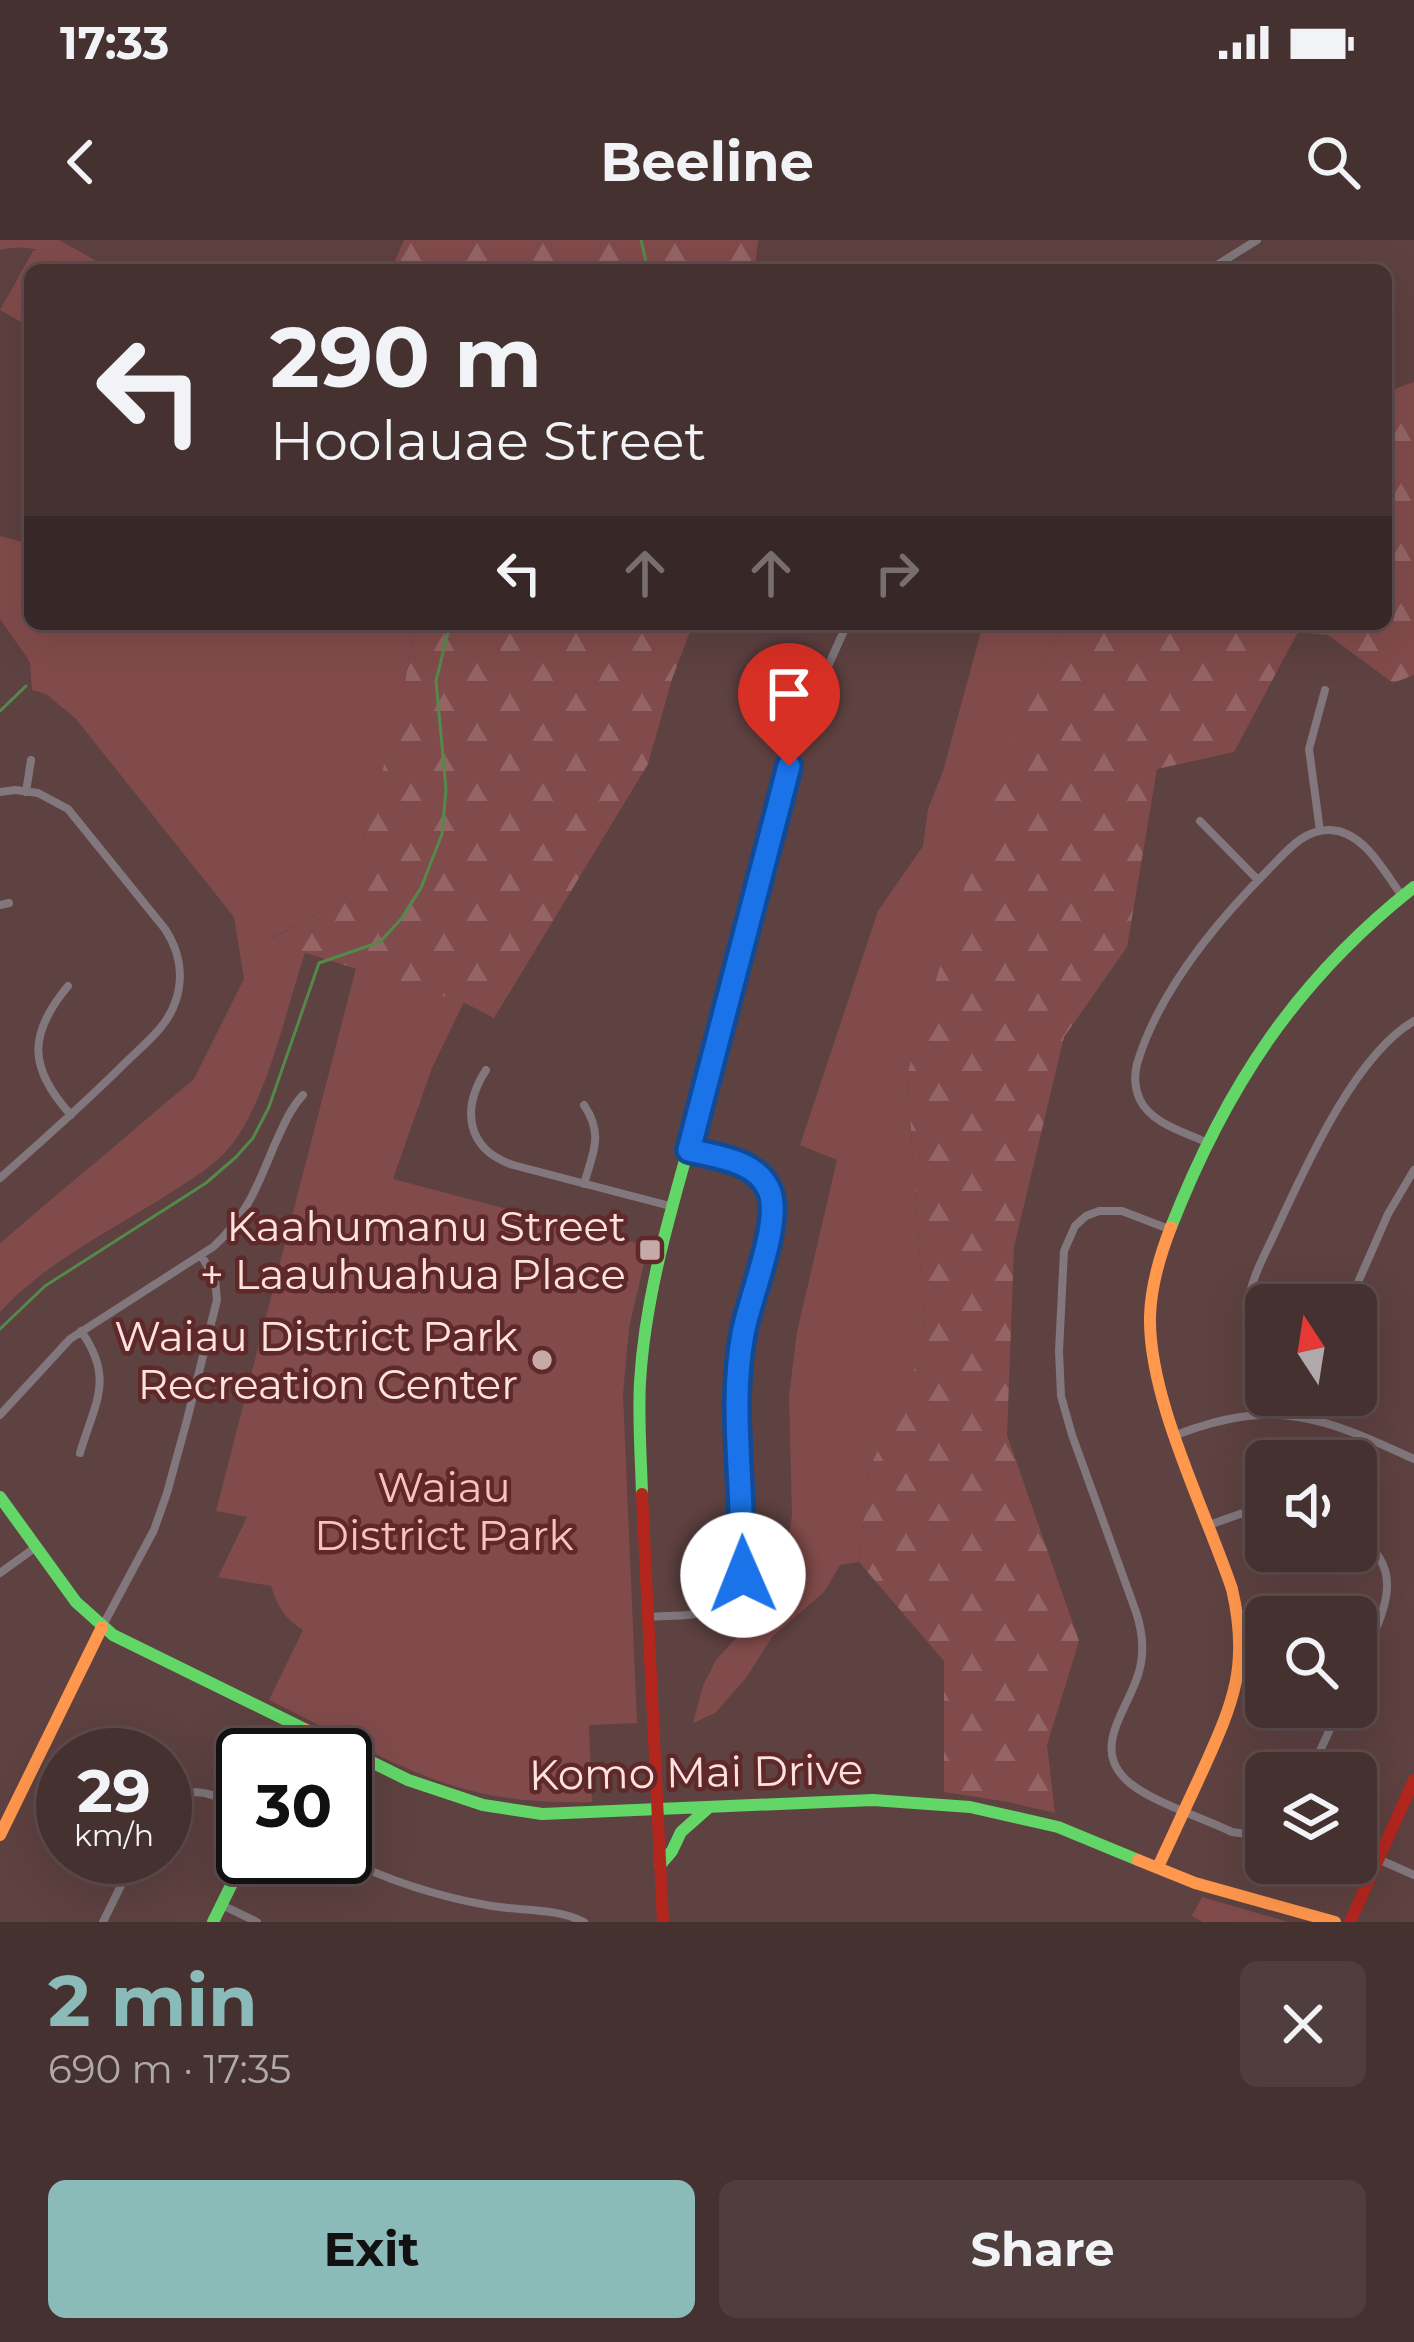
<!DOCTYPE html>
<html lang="en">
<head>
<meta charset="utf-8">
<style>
  body { margin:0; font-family:Montserrat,sans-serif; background:#503d3d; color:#f1f3f6; height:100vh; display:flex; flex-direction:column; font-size:45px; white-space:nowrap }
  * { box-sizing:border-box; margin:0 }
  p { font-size:39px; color:#b0a9ab }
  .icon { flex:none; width:66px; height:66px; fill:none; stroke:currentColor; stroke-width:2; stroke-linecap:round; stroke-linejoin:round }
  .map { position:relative; height:1682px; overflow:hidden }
  .panel { display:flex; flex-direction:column; background:#463131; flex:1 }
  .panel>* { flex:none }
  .guide { position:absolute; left:24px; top:24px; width:1368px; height:366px; border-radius:18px; box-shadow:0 12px 48px #0002,0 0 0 3px #5e4c4d; background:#463131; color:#f1f3f6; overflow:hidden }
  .needle { width:78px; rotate:348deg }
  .tools { position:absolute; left:1245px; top:1044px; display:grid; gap:24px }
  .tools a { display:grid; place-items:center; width:132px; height:132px; border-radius:18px; background:#463131; box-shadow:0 12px 48px #0002,0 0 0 3px #5e4c4d; font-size:60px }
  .speed { position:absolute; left:36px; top:1488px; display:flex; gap:24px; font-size:60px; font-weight:700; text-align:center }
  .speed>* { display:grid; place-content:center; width:156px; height:156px; border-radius:50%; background:#463131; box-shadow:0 12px 48px #0002,0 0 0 3px #5e4c4d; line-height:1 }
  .speed small { font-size:30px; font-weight:400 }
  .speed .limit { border:6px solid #111; border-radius:18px; background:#fff; color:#111 }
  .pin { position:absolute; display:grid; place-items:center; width:102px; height:102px; color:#fff; margin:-123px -51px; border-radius:50% 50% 50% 0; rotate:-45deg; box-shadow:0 0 12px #0007 }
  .pin .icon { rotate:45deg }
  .me { position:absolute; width:132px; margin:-66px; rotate:359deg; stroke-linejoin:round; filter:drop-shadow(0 0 9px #0008) }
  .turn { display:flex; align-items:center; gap:42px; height:252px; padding:0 48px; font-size:54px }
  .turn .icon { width:156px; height:156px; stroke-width:2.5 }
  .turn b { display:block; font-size:84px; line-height:102px }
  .lanes { display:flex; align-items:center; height:114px; padding:0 48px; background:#0003; justify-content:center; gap:60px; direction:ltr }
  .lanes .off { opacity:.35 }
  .round { display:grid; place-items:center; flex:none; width:126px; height:126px; border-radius:18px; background:#503d3d }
  .summary { display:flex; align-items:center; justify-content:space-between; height:204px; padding:0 48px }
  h1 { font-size:72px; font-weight:700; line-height:90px; color:#8bbbb9 }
  .button { display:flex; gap:24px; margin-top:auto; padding:24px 48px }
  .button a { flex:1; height:138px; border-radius:18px; background:#8bbbb9; color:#111; font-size:48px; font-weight:700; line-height:138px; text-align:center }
  .button a+a { background:#503d3d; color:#f1f3f6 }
  .status { display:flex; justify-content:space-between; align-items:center; height:84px; padding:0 60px; background:#463131; direction:ltr }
  .status svg { height:33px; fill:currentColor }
  header { display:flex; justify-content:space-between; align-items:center; height:156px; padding:0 48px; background:#463131; font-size:54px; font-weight:700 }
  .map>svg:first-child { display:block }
  .green { fill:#824b4b }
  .forest { fill:url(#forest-firs) }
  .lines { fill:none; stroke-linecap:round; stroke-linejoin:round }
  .stream { stroke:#538a4a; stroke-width:3 }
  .street { stroke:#81777c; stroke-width:8 }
  .fast { stroke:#63d668; stroke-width:12 }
  .slow { stroke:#ff974d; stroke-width:12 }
  .jam { stroke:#b3261e; stroke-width:12 }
  .route-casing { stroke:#114b97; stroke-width:30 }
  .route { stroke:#1a73e8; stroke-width:21 }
  .poi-dot { fill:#c6aaa8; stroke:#5f2929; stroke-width:4.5 }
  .labels { text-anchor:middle; stroke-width:9; stroke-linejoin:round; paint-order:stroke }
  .poi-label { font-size:42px; fill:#fee2e0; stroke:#5f2929; text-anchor:end }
  .park-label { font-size:42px; fill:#f7c2bf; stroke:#5f2929 }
  .street-label { font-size:42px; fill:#fee2e0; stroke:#5f2929 }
</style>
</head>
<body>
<div class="status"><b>17:33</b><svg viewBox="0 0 49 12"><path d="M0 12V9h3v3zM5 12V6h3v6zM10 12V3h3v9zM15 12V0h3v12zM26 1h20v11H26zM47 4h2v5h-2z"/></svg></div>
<header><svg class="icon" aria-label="back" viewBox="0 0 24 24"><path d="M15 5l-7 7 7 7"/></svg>Beeline<svg class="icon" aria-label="search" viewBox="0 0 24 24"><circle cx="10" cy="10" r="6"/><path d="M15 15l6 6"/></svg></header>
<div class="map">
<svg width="1414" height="1682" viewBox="0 0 1414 1682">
  <defs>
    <pattern id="forest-firs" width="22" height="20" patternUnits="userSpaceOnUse" patternTransform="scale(3)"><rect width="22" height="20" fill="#824b4b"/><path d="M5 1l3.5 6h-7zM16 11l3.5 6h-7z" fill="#956565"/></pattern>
  </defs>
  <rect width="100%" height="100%" fill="#5e4141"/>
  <path class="green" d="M 0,0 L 59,0 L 113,30 C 106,30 99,31 93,30 C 56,23 42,0 0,10 Z
    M 37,4 L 84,30 L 30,30 L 30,87 L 0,70 Z
    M 0,296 L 30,304 L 30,384 L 416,384 L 400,467 L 347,658 L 268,700 L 305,713 C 287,768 269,849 238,896 C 219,925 187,942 159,960 C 104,994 44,1024 0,1072 L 0,1003 L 194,839 L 244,739 L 234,677 L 76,479 L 46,454 L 32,450 L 30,422 L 0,379 Z
    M 983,384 L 1083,384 L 1050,404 L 907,834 L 926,1103 L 868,1232 L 859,1322 L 840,1325 L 824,1352 L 772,1397 L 746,1438 L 715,1473 L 693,1483 L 703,1446 L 716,1420 L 752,1381 L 783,1334 L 792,1275 L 789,1156 L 797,1092 L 837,920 L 800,905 L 878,671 L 923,606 L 928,569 L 943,531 Z
    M 356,728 L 464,762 L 432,828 L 393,939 L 648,1006 L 629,1088 L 623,1154 L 637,1483 L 589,1485 L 592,1562 C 552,1563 512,1561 472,1551 C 401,1533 335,1492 269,1460 L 303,1390 C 285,1380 277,1365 271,1346 L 218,1337 L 247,1277 L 216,1271 Z
    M 1202,1657 L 1288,1682 L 1203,1682 L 1192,1676 Z"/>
  <path class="forest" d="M 404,0 L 758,0 L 755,30 L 391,30 Z
    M 1414,142 L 1414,435 L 1393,443 L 1328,395 L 1298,392 L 1234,512 L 1157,529 L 1127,707 L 1064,797 L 1014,1007 L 1007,1195 L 1079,1401 L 1047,1505 L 1055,1573 L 1009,1562 L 944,1552 L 944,1421 L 859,1322 L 868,1232 L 926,1103 L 907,834 L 984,584 L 1050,404 L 1083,384 L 1386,384 L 1386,152 Z
    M 416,384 L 693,384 L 672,439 L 648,524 L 494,778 L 463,762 L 267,701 L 347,658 L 400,467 Z"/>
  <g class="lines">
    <path class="stream" d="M 641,0 L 648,30
      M 0,471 L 26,446
      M 0,1089 L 45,1046 L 206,943 L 236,917 L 253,898 L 269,867 L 319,723 L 380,702 L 401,679 L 421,648 L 442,594 L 446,549 L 436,441 L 450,384"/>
    <path class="street" d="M 1209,30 L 1257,0
      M 0,552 L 15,550 L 38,553 L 68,569 L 165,689 C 179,710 184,735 176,760 C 168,787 143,805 124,824 C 84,864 42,901 0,938
      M 26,552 L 31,520
      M 1200,581 L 1258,640
      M 1320,591 L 1309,509 L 1325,450
      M 0,665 L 9,663
      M 68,746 C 27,795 29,829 71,875
      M 486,830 C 461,869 466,909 513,925 L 674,967
      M 707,841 L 789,526 L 811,464 L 847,384
      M 584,865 C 604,895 593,912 584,944
      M 1208,903 C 1185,892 1152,884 1140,860 C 1135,849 1134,836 1137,824 C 1159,750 1217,681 1270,628 C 1287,611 1304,589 1330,590 C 1364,591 1384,632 1402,656
      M 1169,989 L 1122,971 L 1099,971 L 1086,976 L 1075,986 L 1064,1011 L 1059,1111 L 1061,1156 L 1072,1195 L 1136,1372 C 1143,1393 1145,1414 1138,1435 C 1126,1473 1089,1511 1131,1544 C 1155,1563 1203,1578 1232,1592 L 1247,1594 L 1266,1592
      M 1343,1065 L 1356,1047 L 1388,974 L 1414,930
      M 1247,1074 L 1266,1075
      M 1254,1174 C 1250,1139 1243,1099 1248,1064 C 1251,1037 1267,1011 1278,986 C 1306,926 1355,815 1414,781
      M 0,1175 L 70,1099 L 213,1007 C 245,979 258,945 274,906 C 283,887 289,870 303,855
      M 1176,1195 C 1275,1157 1323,1177 1414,1219
      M 80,1213 C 95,1162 115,1139 81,1091
      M 1209,1285 L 1240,1274 L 1266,1269
      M 1356,1297 C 1414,1330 1377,1385 1356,1431
      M 0,1333 L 36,1307
      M 1238,1375 L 1282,1366
      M 648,1377 C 689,1374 733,1381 744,1330 C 743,1247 727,1163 746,1082 C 753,1050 782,977 769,949 C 755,920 716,917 689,910
      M 102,1387 L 154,1290 L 167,1253 L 187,1180 L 217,1060 L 215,1039 L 201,1015
      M 1310,1533 L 1340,1467
      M 165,1564 C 192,1542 216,1555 243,1569
      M 341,1617 C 389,1641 439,1657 492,1666 C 522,1671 557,1668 584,1682
      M 1378,1619 L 1414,1635
      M 222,1665 L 257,1682
      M 103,1682 L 135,1617"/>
    <path class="fast" d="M 1171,987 C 1226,847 1296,740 1414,647
      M 642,1254 C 641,1217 638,1180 640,1142 C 646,1039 681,940 707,841
      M 0,1257 L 76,1362 L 113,1395 L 408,1540 L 483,1565 L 542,1574 L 873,1560 L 970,1567 L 1058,1587 L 1138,1620
      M 660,1625 L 672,1611 L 681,1592 L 707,1569
      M 213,1682 L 245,1617"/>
    <path class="slow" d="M 293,1515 L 306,1490
      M 0,1595 L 102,1387
      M 1138,1620 L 1195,1643 L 1335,1682
      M 1158,1627 C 1173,1595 1187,1564 1202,1532 C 1233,1463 1250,1426 1232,1349 C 1205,1269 1148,1158 1150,1076 C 1151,1045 1160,1015 1171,987"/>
    <path class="jam" d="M 642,1254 L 663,1682
      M 1350,1682 L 1414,1540"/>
  </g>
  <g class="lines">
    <g class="route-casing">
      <path id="route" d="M 743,1335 C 745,1314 742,1292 741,1270 C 739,1211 732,1153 743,1094 C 749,1059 783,980 769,950 C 756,920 717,917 689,910 L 789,526"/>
    </g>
    <use href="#route" class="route"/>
  </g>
  <g class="poi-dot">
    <rect x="638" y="998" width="24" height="24" rx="6"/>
    <circle cx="542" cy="1120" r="12"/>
  </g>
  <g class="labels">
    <g class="poi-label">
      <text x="626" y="1001">Kaahumanu Street<tspan x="626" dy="48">+ Laauhuahua Place</tspan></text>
      <text x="518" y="1111">Waiau District Park<tspan x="518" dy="48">Recreation Center</tspan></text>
    </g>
    <g class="park-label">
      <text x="444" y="1262">Waiau<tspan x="444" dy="48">District Park</tspan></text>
    </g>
    <g class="street-label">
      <text transform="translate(696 1532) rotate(-1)" y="15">Komo Mai Drive</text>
    </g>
  </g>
</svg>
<div class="tools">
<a><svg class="needle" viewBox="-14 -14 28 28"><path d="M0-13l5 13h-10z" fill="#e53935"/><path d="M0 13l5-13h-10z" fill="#b0a9ab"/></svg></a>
<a><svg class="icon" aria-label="sound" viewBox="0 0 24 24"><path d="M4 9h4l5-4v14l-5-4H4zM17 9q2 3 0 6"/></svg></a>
<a><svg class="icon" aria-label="search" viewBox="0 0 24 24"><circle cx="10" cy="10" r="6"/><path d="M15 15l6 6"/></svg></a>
<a><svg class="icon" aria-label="layers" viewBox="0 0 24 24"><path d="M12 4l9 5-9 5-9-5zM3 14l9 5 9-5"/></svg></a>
</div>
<div class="speed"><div>29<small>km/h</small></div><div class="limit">30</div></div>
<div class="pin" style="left:789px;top:526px;background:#d93025"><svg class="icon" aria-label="arrive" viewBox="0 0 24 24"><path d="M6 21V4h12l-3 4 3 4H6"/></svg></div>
<svg class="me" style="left:743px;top:1335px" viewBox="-20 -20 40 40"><circle r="19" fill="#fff"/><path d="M0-13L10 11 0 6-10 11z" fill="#1a73e8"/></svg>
<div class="guide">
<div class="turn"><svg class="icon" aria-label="left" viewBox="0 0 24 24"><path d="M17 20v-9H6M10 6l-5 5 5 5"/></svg><div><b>290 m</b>Hoolauae Street</div></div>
<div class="lanes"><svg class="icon" aria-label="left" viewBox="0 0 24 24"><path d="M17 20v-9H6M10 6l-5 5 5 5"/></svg><svg class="icon off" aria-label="ahead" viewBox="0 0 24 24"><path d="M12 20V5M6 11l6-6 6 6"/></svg><svg class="icon off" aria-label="ahead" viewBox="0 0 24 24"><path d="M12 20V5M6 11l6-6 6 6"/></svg><svg class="icon off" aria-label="right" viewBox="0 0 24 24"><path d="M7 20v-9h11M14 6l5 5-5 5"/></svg></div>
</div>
</div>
<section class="panel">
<div class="summary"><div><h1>2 min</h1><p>690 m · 17:35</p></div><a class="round"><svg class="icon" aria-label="close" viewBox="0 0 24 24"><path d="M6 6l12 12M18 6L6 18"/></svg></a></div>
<div class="button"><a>Exit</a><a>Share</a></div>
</section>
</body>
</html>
